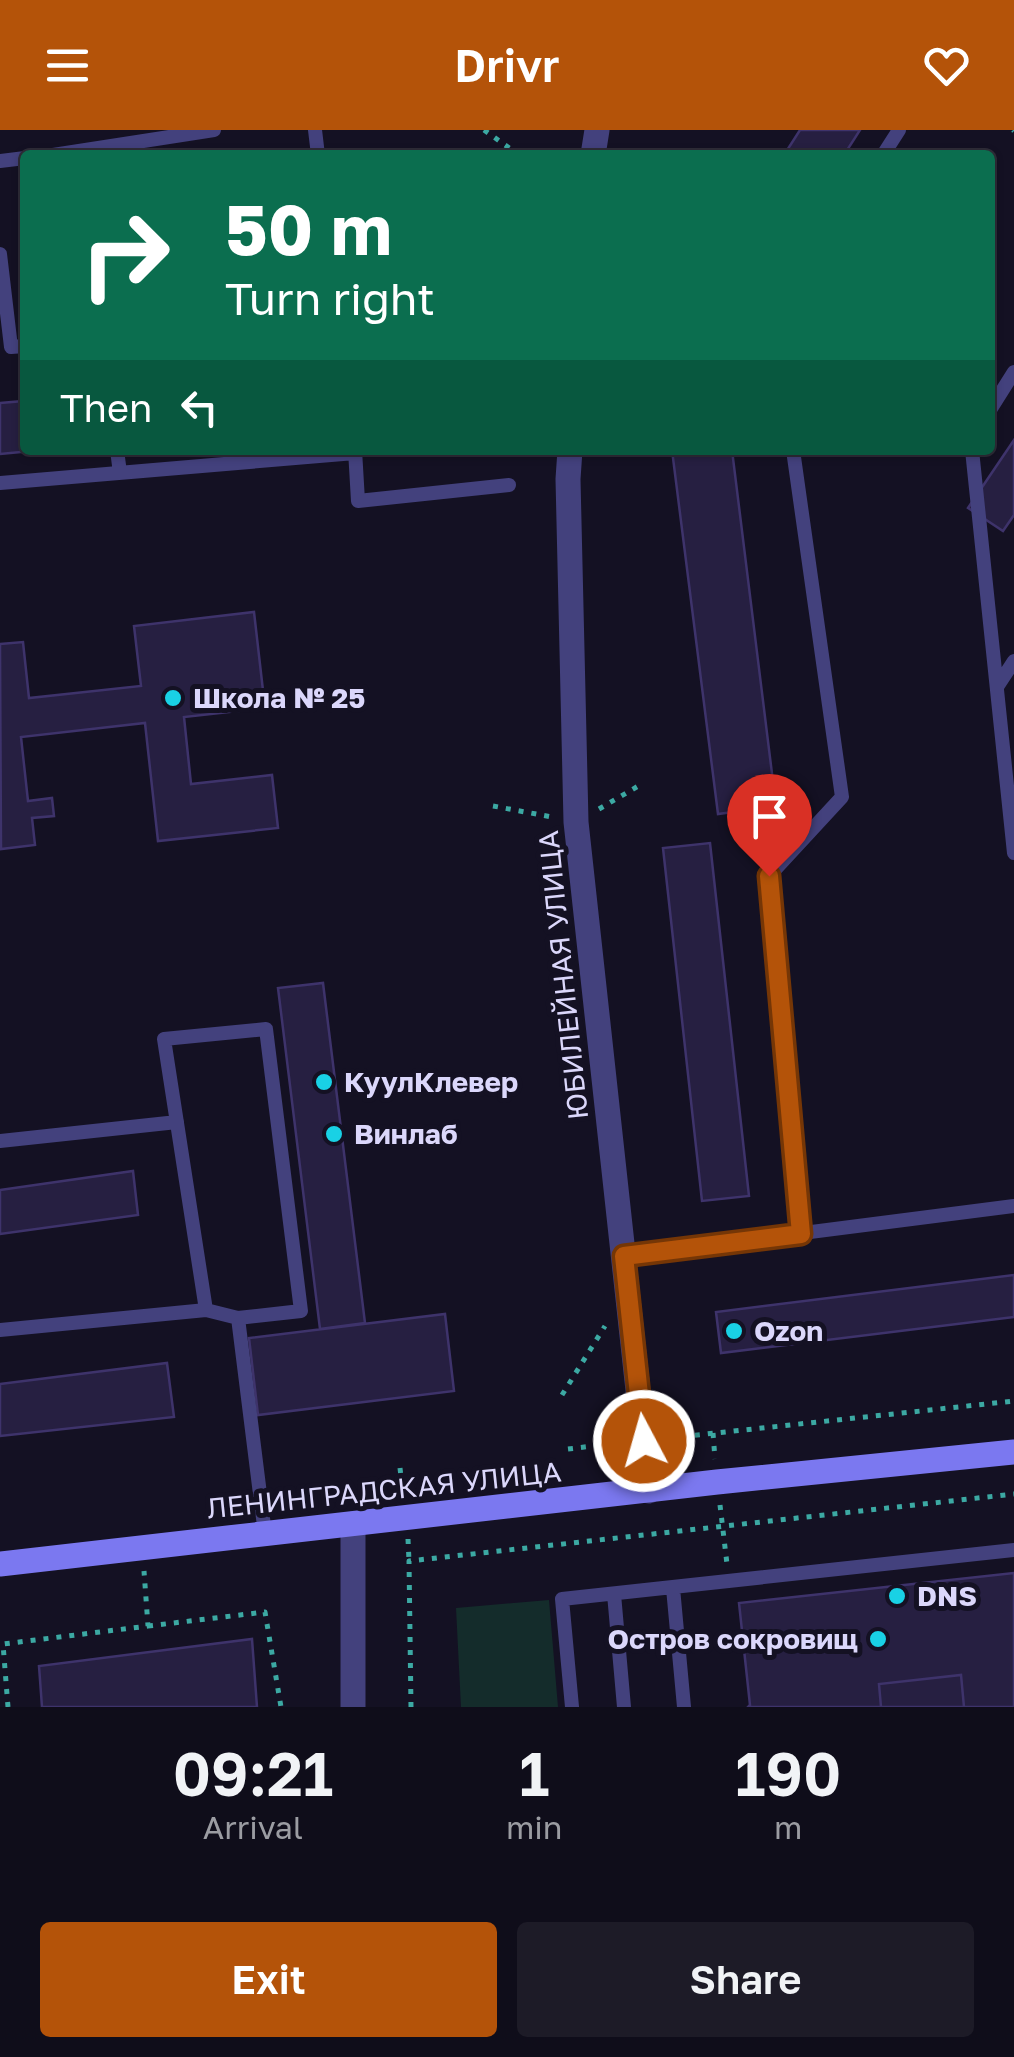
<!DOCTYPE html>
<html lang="en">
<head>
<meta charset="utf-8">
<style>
  body { margin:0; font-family:"Golos Text",sans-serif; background:#1d1b27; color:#f1f3f6; height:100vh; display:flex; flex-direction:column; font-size:38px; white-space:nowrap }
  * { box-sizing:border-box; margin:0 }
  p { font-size:32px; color:#9b9ca2 }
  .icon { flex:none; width:55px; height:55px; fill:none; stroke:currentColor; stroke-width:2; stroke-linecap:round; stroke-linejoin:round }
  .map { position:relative; height:1577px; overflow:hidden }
  .side { display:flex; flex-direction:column; background:#0f0d1a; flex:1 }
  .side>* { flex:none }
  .banner { position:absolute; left:20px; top:20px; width:975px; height:305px; border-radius:10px; box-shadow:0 2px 8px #0004,0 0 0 2px #2f2d39; background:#0b6e4f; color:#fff; overflow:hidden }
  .pin { position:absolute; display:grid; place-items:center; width:85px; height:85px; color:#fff; margin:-102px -42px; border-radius:50% 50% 50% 0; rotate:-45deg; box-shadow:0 0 10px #0007 }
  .pin .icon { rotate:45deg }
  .me { position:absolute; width:110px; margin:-55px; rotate:354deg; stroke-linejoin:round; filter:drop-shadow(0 0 8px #0008) }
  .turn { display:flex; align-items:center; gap:35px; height:210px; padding:0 40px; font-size:45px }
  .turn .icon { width:130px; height:130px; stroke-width:2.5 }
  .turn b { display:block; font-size:70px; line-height:85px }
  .then { display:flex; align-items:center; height:95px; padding:0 40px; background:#0003; gap:20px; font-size:38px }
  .eta { display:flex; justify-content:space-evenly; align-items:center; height:170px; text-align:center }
  .eta b { font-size:60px; font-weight:600; line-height:70px }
  .button { display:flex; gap:20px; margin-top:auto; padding:20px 40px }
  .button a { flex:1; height:115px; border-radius:10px; background:#b45309; color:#fff; font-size:40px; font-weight:600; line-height:115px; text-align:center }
  .button a+a { background:#1d1b27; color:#f1f3f6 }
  header { display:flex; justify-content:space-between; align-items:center; height:130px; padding:0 40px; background:#b45309; color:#fff; font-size:45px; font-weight:600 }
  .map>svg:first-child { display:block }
  .green { fill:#142c2b }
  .building { fill:#261f41; stroke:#3e336b; stroke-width:2.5 }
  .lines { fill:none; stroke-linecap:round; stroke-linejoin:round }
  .path { stroke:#3ca9a3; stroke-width:5; stroke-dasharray:5 8; stroke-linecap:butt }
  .service { stroke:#43417d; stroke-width:14 }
  .tertiary { stroke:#43417d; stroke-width:25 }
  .secondary { stroke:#7b78f0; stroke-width:25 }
  .route-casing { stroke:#753606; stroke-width:25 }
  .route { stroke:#b45309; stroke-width:18 }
  .poi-dot { fill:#19d1e5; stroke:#141123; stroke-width:4 }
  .labels { text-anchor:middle; stroke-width:10; stroke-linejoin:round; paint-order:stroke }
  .poi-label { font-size:28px; font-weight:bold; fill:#dbd7fb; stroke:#141123; text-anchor:start }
  .street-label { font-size:28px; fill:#dbd7fb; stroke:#141123 }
</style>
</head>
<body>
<header><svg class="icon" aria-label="menu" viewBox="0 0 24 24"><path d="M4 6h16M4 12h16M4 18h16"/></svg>Drivr<svg class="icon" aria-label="heart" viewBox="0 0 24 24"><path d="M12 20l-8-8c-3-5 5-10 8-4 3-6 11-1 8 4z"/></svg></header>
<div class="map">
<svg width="1014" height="1577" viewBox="0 0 1014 1577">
  <rect width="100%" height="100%" fill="#141123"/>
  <path class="green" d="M 549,1470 L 558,1577 L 461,1577 L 456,1478 Z"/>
  <path class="building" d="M 800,0 L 860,0 L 844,25 L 784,25 Z
    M 25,257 L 25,320 L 42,320 L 0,324 L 0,273 L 23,271 L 22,258 Z
    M 1014,310 L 1014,385 L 1003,401 L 968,378 Z
    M 672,320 L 732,320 L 776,676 L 718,684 Z
    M 254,482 L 265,578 L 184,587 L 191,654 L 272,645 L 278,698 L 158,711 L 145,593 L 21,607 L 28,671 L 52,668 L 54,686 L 32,688 L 35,715 L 1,719 L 0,514 L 23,512 L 29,568 L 141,556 L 134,496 Z
    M 710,713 L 749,1066 L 702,1071 L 663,718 Z
    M 323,853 L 365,1193 L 320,1199 L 278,858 Z
    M 133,1041 L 138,1085 L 0,1104 L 0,1060 Z
    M 1014,1145 L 1014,1187 L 721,1223 L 716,1182 Z
    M 445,1184 L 454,1261 L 258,1285 L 249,1208 Z
    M 167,1233 L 174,1287 L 0,1306 L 0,1254 Z
    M 1014,1443 L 1014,1577 L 748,1577 L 750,1575 L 739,1473 Z
    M 1014,1443 L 1014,1577 L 964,1577 L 961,1545 L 879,1554 L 881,1577 L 748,1577 L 750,1575 L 739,1473 Z
    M 252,1509 L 257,1577 L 42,1577 L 39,1536 Z"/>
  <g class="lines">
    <path class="path" d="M 484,0 L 519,25
      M 1013,0 L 1014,1
      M 493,676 L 552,687
      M 599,679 L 640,655
      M 562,1265 L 605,1196
      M 713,1303 L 715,1329
      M 669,1308 L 1014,1271
      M 568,1319 L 618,1313
      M 400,1338 L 403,1364
      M 720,1375 L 727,1434
      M 408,1409 L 409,1431
      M 148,1496 L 265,1482 L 281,1577
      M 8,1577 L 3,1514 L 148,1496 L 144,1441
      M 411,1577 L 409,1431 L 1014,1364"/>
    <path class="service" d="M 315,0 L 318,25
      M 53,25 L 214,0
      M 883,25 L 899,0
      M 0,31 L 25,28
      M 0,124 L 11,217 L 25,216
      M 990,280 L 1014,242
      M 117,320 L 120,343
      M 355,320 L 358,371 L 509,355
      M 793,320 L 842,667 L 769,746 L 801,1103
      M 972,320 L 1014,723
      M 0,353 L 355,323
      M 997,557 L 1014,531
      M 0,1011 L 177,992
      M 624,1126 L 1014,1076
      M 238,1188 L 206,1180 L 164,909 L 266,899 L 301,1181 L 238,1188 L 265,1404
      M 0,1200 L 206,1180
      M 673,1458 L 684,1577
      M 614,1464 L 624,1577
      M 572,1577 L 562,1469 L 1014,1420"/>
    <path class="tertiary" d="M 593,25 L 597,0
      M 570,320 L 568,349 L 576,692 L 649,1361
      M 353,1394 L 353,1577"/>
    <path class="secondary" d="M 0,1434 L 717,1352 L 1014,1322"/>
  </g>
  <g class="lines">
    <g class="route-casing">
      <path id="route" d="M 644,1311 L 624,1126 L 801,1104 L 769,746"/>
    </g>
    <use href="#route" class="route"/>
  </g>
  <g class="poi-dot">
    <circle cx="173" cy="568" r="10"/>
    <circle cx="324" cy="952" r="10"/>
    <circle cx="334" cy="1004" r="10"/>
    <circle cx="734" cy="1201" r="10"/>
    <circle cx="897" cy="1466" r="10"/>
    <circle cx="878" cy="1509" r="10"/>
  </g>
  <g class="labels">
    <g class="poi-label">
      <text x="193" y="578">Школа № 25</text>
      <text x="344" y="962">КуулКлевер</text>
      <text x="354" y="1014">Винлаб</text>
      <text x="754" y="1211">Ozon</text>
      <text x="917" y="1476">DNS</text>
      <text x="858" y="1519" text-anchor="end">Остров сокровищ</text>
    </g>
    <g class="street-label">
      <text transform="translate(563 845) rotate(-96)" y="10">ЮБИЛЕЙНАЯ УЛИЦА</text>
      <text transform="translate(384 1360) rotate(-6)" y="10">ЛЕНИНГРАДСКАЯ УЛИЦА</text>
    </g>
  </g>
</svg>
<div class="pin" style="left:769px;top:746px;background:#d93025"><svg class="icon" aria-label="arrive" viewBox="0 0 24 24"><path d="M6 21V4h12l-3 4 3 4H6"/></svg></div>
<svg class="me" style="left:644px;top:1311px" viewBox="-20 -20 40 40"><circle r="17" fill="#b45309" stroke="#fff" stroke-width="3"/><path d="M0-11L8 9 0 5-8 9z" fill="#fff"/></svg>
<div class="banner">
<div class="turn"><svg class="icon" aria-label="right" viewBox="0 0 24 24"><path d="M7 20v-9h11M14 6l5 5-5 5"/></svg><div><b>50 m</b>Turn right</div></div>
<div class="then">Then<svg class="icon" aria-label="left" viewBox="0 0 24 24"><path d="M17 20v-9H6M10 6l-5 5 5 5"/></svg></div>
</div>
</div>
<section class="side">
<div class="eta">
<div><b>09:21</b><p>Arrival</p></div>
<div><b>1</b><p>min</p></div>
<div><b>190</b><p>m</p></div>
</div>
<div class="button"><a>Exit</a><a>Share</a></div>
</section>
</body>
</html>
